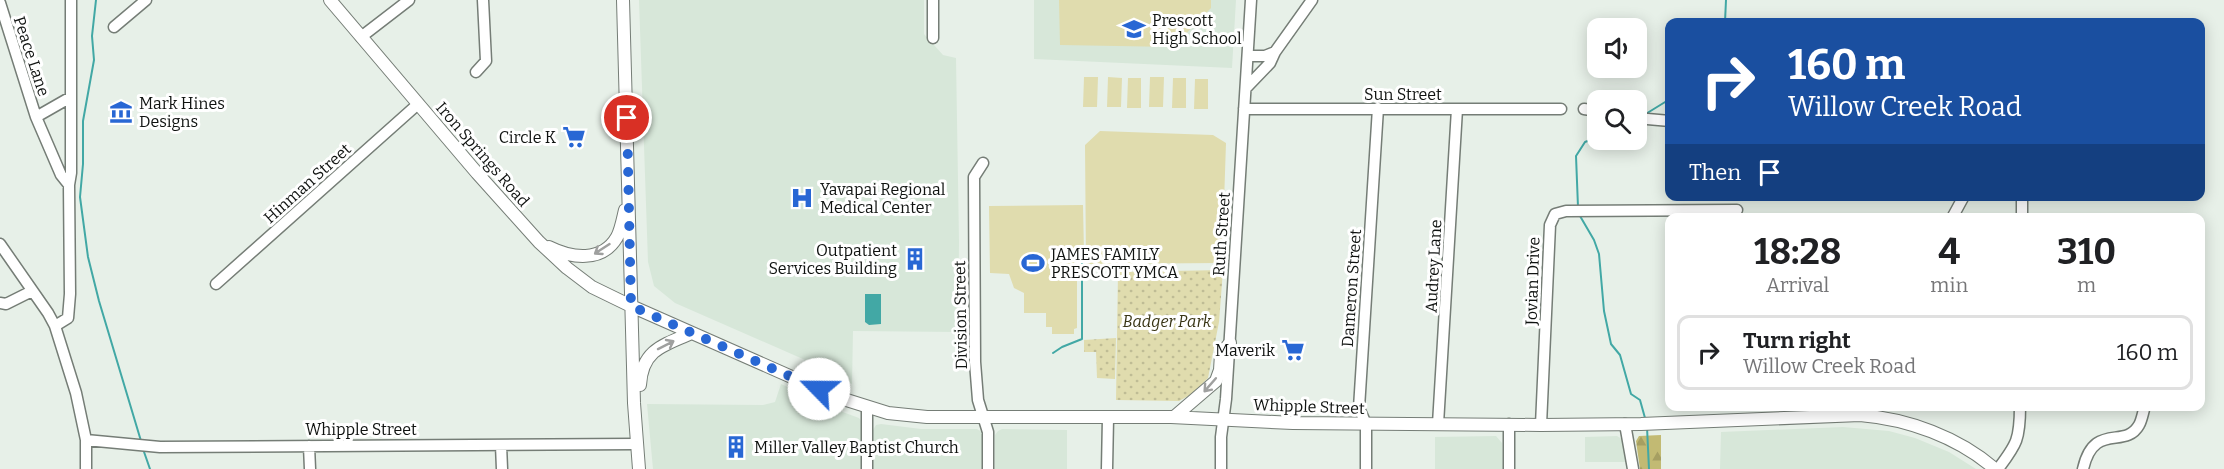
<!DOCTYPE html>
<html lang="en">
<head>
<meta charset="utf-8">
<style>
  body { margin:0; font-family:Bitter,serif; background:#f6f6f6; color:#202124; height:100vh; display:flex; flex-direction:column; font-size:22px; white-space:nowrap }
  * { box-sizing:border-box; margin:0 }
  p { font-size:20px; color:#757577 }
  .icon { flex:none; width:33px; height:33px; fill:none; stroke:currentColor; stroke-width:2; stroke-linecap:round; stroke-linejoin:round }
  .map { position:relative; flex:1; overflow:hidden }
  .details { position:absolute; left:1665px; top:213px; width:540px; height:198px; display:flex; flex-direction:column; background:#fff; border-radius:12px; box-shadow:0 3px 15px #0003 }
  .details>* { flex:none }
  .hud { position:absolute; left:1665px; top:18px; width:540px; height:183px; border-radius:12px; box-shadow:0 3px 15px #0003; background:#1a4fa0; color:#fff; overflow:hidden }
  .tools { position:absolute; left:1587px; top:18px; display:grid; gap:12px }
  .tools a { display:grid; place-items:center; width:60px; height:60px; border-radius:12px; background:#fff; box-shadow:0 3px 15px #0003; font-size:30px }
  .pin { position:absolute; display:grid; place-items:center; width:51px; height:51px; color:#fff; margin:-26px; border:3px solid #fff; border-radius:50%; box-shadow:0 2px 6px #0007 }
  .me { position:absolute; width:66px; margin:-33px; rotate:293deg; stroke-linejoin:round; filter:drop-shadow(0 0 4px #0008) }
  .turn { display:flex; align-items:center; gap:21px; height:126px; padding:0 24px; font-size:27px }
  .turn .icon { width:78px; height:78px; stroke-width:2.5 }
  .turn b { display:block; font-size:42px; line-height:51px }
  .then { display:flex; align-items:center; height:57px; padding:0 24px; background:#0003; gap:12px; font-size:22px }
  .eta { display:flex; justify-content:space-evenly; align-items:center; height:102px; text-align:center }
  .eta b { font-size:36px; font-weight:700; line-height:42px }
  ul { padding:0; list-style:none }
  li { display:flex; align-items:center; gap:18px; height:75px; margin:0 12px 9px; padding:0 12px; border:3px solid #e0e0e0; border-radius:12px }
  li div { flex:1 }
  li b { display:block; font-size:22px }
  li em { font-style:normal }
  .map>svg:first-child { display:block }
  .built { fill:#d7e7d9 }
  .grass { fill:url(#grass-dots) }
  .forest { fill:url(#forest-firs) }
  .garden { fill:#e0dcae }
  .water { fill:#42a8a5 }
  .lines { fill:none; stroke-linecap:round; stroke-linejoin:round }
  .stream { stroke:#42a8a5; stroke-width:2 }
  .minor-casing { stroke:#757d76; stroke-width:13 }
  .major-casing { stroke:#757d76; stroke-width:14 }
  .minor { stroke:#fff; stroke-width:10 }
  .major { stroke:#fff; stroke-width:12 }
  .oneway { stroke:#9fa09f }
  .route { stroke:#2867d4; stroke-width:10; stroke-dasharray:0 18 }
  .labels { text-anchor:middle; stroke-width:6; stroke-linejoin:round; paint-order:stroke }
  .poi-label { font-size:16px; fill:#0f1210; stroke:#fff; text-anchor:start }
  .street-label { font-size:16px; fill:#0f1210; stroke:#fff }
  .park-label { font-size:16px; font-style:italic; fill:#393515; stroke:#fff }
</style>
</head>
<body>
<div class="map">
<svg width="2224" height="469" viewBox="0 0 2224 469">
  <defs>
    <pattern id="grass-dots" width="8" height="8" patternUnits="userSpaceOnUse" patternTransform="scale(1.5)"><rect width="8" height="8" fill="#e0dcae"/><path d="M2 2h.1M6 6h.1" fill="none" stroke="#bfbc95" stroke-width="1.8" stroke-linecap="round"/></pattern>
    <pattern id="forest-firs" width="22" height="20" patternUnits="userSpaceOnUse" patternTransform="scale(1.5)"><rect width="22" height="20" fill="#c2ba73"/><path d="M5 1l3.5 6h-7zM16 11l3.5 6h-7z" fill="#a69f62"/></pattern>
  </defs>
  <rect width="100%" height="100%" fill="#e7f0e8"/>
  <path class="built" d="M 639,0 L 924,0 L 924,34 L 943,55 L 956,58 L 959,242 L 958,332 L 853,331 L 852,384 L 836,378 L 812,363 L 675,303 L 654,286 L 648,262 Z
    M 1034,0 L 1236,0 L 1232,68 L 1034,59 Z
    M 781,384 L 840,411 L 859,418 L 862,422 L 863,469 L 653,469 L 647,404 L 763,405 L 775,402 Z
    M 881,424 L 921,429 L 977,429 L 982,432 L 983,436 L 984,469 L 873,469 L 873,430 L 876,425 Z
    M 1843,427 L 1889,431 L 1915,438 L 1949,452 L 1976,469 L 1720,469 L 1721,432 Z
    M 1002,429 L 1067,430 L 1067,469 L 995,469 L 995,435 L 998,431 Z
    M 1496,436 L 1502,443 L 1503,469 L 1435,469 L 1435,437 Z
    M 1617,436 L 1622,439 L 1624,444 L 1627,462 L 1585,462 L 1585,437 Z"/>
  <path class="grass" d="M 1223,270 L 1219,322 L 1208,378 L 1192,394 L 1179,401 L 1116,400 L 1118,272 Z
    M 1116,338 L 1115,379 L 1097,378 L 1096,352 L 1084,352 L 1084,340 Z"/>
  <path class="forest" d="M 1661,435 L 1661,469 L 1640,469 L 1636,441 L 1639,436 Z"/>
  <path class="garden" d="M 1059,0 L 1211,0 L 1211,8 L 1173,47 L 1060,45 Z
    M 1084,77 L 1098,77 L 1097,107 L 1083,107 Z
    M 1108,77 L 1122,78 L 1121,107 L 1107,107 Z
    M 1150,77 L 1164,77 L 1163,107 L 1149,107 Z
    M 1128,78 L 1141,78 L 1141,108 L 1127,108 Z
    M 1173,78 L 1186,78 L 1186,108 L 1172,108 Z
    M 1195,79 L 1208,79 L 1208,109 L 1194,109 Z
    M 1100,131 L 1213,135 L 1226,143 L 1222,263 L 1086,264 L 1085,145 Z
    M 1083,205 L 1084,253 L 1077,253 L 1077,328 L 1074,329 L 1074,334 L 1052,334 L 1052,327 L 1046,327 L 1046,313 L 1024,313 L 1024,293 L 1014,288 L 1009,274 L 990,273 L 989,206 Z"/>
  <path class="water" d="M 865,294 L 881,294 L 881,324 L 869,325 L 865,322 Z"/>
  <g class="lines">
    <path class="stream" d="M 96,0 L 92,36 L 94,60 L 83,121 L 83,164 L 80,197 L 88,257 L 99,301 L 141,441
      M 1725,22 L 1726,0
      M 1644,115 L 1670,99
      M 1578,207 L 1576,156 L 1585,142 L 1598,137
      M 1580,216 L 1594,240 L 1599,254 L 1604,311 L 1611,344 L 1620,355 L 1631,394 L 1640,400 L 1645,418
      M 1053,353 L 1062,347 L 1082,339 L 1082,253
      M 1647,427 L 1649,469
      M 143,449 L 150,469"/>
    <g class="minor-casing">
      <path id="minor" d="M 933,0 L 933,38
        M 0,3 L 36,117
        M 114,27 L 146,0
        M 361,37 L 409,0
        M 1275,52 L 1312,0
        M 476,72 L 486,61 L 483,0
        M 1246,88 L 1270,63 L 1275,52 L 1265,56 L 1248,56
        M 1244,109 L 1561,109
        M 1584,109 L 1598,111
        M 1636,118 L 1670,121
        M 983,163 L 974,177 L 975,362 L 978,400 L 988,432 L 988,469
        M 69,185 L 71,173 L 71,97
        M 2022,196 L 2022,218
        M 1952,218 L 1964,196
        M 0,244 L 48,313 L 55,326 L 76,393 L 86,440 L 86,469
        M 216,284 L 418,104
        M 0,303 L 6,304 L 32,291
        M 55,326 L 68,318 L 70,294 L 69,185 L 61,175 L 36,117 L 71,97 L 71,0
        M 1871,416 L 1872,406
        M 1438,424 L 1457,109
        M 1509,424 L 1509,469
        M 1625,424 L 1633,469
        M 1541,425 L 1550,225 L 1555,214 L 1566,211 L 1737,210
        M 86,440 L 160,447 L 636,444
        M 501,445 L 502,469
        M 309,446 L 310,469
        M 867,469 L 867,407
        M 1107,469 L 1108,418
        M 1221,469 L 1221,437 L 1226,399 L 1251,0
        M 1366,469 L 1366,424 L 1359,408 L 1378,108
        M 1998,469 C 2017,444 2020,439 2020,406
        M 2083,469 C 2094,421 2125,450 2139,425 C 2142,420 2143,412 2145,406"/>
    </g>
    <g class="major-casing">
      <path id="major" d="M 330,0 L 477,173 L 539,242 L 567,268 L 592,287 L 631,306 L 837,397 L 888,413 L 927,417 L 1171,417 L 1293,423 L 1541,425 L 1641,424 L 1860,415 C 1908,419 1958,437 1995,469
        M 623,0 L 634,403 L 639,469
        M 549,247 C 571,258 602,263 617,237 C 621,230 623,218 625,210
        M 640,385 C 642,350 663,345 692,333
        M 1174,417 L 1216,381 L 1220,370 L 1221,354 L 1230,343"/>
    </g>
    <use href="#minor" class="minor"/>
    <use href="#major" class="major"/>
  </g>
  <defs><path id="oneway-shaft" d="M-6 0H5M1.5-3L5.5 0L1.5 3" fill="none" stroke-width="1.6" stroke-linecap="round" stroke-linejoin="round" transform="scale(1.5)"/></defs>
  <g class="oneway">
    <use href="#oneway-shaft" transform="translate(602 249) rotate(147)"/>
    <use href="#oneway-shaft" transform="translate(666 345) rotate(-27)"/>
    <use href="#oneway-shaft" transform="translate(1210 385) rotate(131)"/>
  </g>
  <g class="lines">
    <path class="route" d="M 627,118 L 631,306 L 819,389"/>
  </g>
  <defs>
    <g id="school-bare" transform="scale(1.8)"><path d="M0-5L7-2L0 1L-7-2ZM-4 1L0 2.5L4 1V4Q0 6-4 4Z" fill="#2867d4" stroke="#fff" stroke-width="2.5" paint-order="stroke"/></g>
    <g id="museum-bare" transform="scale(1.8)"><path d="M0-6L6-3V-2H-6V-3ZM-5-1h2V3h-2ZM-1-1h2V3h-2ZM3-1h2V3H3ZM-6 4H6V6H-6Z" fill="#2867d4" stroke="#fff" stroke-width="2.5" paint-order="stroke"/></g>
    <g id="supermarket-bare" transform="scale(1.8)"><path d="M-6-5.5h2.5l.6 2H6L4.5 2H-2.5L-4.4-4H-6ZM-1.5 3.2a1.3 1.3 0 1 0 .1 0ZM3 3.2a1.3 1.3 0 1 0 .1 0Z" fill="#2867d4" stroke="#fff" stroke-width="2.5" paint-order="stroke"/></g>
    <g id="hospital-bare" transform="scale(1.8)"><path d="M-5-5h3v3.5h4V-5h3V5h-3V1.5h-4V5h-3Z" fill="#2867d4" stroke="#fff" stroke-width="2.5" paint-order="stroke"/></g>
    <g id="building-bare" transform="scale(1.8)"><path d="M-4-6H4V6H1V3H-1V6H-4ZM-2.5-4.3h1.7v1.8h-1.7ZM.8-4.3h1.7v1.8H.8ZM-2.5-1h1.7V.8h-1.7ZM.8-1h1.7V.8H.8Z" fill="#2867d4" stroke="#fff" stroke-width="2.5" paint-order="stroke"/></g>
    <g id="stadium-bare" transform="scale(1.8)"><path d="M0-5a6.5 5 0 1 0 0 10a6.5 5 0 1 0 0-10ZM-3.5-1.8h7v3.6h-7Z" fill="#2867d4" stroke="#fff" stroke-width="2.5" paint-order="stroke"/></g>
  </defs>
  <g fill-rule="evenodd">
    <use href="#school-bare" x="1134" y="29"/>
    <use href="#museum-bare" x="121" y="112"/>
    <use href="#supermarket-bare" x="574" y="137"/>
    <use href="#hospital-bare" x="802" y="198"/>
    <use href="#building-bare" x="915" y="259"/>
    <use href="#stadium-bare" x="1033" y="263"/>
    <use href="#supermarket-bare" x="1293" y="350"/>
    <use href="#building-bare" x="736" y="447"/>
  </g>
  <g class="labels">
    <g class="poi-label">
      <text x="1152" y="26">Prescott<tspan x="1152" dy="18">High School</tspan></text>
      <text x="139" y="109">Mark Hines<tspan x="139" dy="18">Designs</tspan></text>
      <text x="556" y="143" text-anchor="end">Circle K</text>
      <text x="820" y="195">Yavapai Regional<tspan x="820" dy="18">Medical Center</tspan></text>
      <text x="897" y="256" text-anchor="end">Outpatient<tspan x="897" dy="18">Services Building</tspan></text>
      <text x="1051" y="260">JAMES FAMILY<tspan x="1051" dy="18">PRESCOTT YMCA</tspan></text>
      <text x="1275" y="356" text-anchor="end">Maverik</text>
      <text x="754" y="453">Miller Valley Baptist Church</text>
    </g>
    <g class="street-label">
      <text transform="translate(32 56) rotate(72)" y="6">Peace Lane</text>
      <text x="1403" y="100">Sun Street</text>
      <text transform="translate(483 154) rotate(49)" y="6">Iron Springs Road</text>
      <text transform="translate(307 183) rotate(-42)" y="6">Hinman Street</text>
      <text transform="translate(1221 234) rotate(-86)" y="6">Ruth Street</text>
      <text transform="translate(1433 266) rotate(-87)" y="6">Audrey Lane</text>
      <text transform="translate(1532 281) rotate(-88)" y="6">Jovian Drive</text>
      <text transform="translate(1351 288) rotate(-86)" y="6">Dameron Street</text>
      <text transform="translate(960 315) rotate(-91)" y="6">Division Street</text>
      <text transform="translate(1309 406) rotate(2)" y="6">Whipple Street</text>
      <text x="361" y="435">Whipple Street</text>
    </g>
    <g class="park-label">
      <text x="1167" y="327">Badger Park</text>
    </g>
  </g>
</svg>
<div class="tools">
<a><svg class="icon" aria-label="sound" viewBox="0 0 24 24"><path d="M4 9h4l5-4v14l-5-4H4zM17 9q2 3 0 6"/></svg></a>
<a><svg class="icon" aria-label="search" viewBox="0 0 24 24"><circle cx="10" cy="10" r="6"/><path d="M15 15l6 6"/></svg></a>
</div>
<div class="pin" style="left:627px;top:118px;background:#d93025"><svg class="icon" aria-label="arrive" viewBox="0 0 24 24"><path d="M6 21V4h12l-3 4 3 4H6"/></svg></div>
<svg class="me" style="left:819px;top:389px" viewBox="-20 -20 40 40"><circle r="19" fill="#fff"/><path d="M0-13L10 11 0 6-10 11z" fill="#2867d4"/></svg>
<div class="hud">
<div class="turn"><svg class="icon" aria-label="right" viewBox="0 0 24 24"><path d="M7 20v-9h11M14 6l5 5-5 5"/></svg><div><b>160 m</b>Willow Creek Road</div></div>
<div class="then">Then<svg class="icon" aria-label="arrive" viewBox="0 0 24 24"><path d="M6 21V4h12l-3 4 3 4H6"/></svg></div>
</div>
<section class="details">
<div class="eta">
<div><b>18:28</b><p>Arrival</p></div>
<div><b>4</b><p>min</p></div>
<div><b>310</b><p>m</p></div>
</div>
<ul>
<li><svg class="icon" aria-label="right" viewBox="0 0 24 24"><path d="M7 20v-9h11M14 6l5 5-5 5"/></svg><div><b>Turn right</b><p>Willow Creek Road</p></div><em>160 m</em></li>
</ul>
</section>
</div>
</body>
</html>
